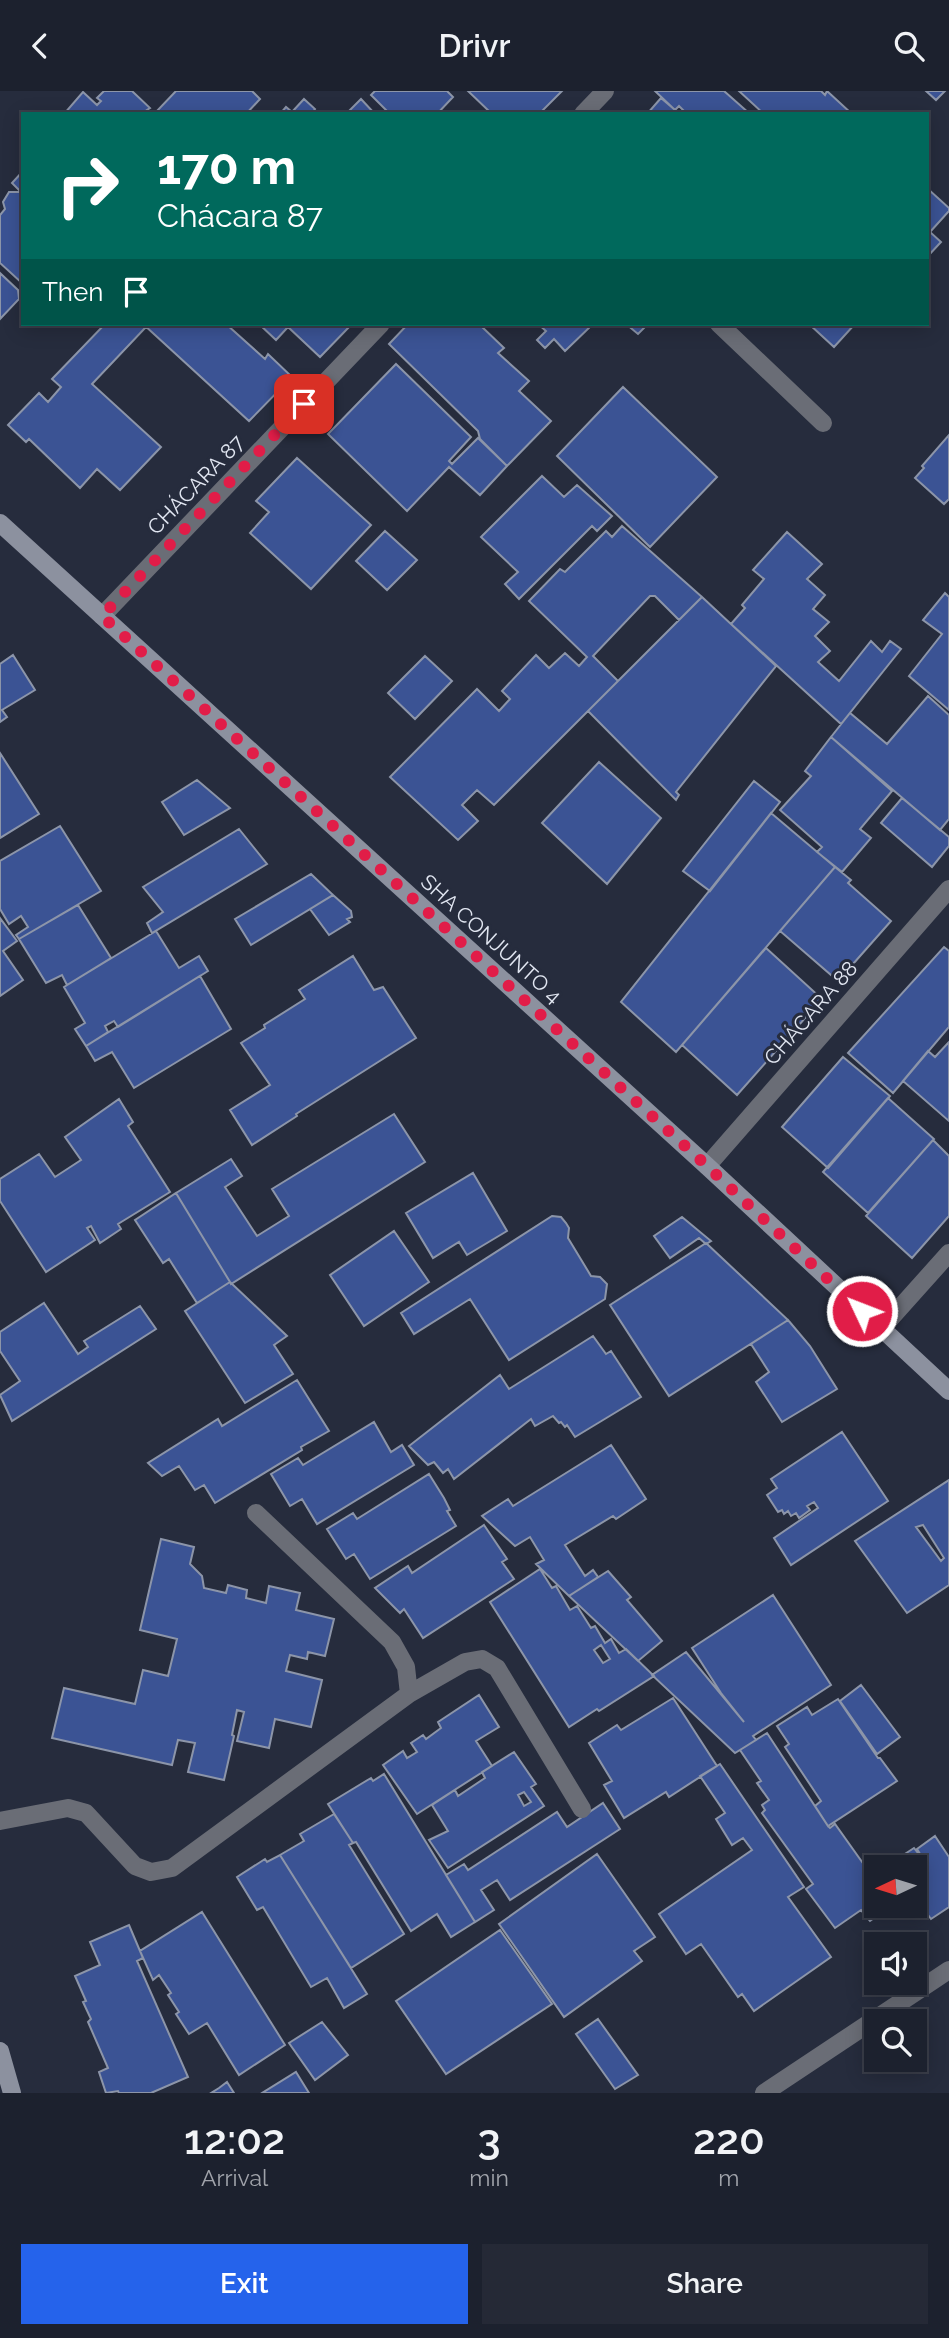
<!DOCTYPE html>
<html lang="en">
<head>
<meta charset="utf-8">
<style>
  body { margin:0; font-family:Raleway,sans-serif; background:#252936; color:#f1f3f6; height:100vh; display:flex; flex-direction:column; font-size:26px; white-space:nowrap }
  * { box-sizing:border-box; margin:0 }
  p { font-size:23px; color:#a0a3aa }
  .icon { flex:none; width:38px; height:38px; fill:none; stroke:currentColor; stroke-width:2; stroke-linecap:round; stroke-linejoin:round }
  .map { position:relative; height:2002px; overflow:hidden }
  .side { display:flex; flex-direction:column; background:#1c212e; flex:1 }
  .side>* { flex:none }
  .banner { position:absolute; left:21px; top:21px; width:908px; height:214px; border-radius:0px; box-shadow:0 4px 18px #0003,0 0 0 2px #3a3e4a; background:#00695c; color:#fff; overflow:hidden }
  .needle { width:46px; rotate:266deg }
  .tools { position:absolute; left:864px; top:1764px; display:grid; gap:14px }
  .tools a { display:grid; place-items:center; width:63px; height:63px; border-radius:0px; background:#1c212e; box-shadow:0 4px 18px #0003,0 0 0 2px #3a3e4a; font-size:35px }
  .pin { position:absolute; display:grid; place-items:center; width:60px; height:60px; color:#fff; margin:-30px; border-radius:14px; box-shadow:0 4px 10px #0006 }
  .me { position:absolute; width:77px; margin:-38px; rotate:313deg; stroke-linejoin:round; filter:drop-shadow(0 0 5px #0008) }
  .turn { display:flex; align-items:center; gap:24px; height:147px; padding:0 21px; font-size:32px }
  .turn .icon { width:91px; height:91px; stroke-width:2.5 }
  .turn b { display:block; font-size:49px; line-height:60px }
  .then { display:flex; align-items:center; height:66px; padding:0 21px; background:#0003; gap:14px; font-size:26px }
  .eta { display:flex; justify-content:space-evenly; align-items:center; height:119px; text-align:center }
  .eta b { font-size:42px; font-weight:600; line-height:49px }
  .cta { display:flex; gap:14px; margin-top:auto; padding:14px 21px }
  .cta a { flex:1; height:80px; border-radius:0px; background:#2563eb; color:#fff; font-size:28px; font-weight:600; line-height:80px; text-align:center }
  .cta a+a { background:#252936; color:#f1f3f6 }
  header { display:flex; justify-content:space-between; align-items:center; height:91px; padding:0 21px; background:#1c212e; font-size:32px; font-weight:600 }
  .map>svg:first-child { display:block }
  .building { fill:#3b5394; stroke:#8c95a9; stroke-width:2; fill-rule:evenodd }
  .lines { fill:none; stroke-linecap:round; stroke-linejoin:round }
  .street { stroke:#6a6d76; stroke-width:18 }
  .secondary { stroke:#8c919f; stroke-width:18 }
  .route { stroke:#e11d48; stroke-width:12; stroke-dasharray:0 21.6 }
  .labels { text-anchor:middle; stroke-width:6; stroke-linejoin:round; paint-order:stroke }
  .street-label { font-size:21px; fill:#e1e6f1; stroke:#262c3d }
</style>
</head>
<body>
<header><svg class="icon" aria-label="back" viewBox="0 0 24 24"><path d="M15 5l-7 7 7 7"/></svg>Drivr<svg class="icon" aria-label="search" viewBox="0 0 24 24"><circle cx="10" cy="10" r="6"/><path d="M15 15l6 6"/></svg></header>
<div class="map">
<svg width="949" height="2002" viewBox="0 0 949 2002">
  <rect width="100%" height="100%" fill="#262c3d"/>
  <path class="building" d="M 104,0 L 132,0 L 150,17 L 147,19 L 151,23 L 64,23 L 83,1 L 97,14 L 101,10 L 97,7 Z
    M 176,0 L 252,0 L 260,8 L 246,23 L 158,23 L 156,21 Z
    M 375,0 L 447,0 L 453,6 L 437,23 L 390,23 L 371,4 Z
    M 468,0 L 562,0 L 539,23 L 492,23 Z
    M 655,0 L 724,0 L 750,23 L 687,23 L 679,15 L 675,19 Z
    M 739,0 L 821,0 L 825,4 L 827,0 L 852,23 L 764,23 Z
    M 926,0 L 945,0 L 936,9 Z
    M 661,7 L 675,19 L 679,23 L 647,23 Z
    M 304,8 L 315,18 L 311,23 L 280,23 L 286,16 L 292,21 Z
    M 361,8 L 375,23 L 346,23 Z
    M 23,80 L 23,193 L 0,172 L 0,124 L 5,118 L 3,111 L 9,101 L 21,101 L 12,92 Z
    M 928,98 L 949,117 L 949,120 L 930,141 L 941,151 L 928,165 Z
    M 0,182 L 18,199 L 19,208 L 0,228 Z
    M 105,233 L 143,233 L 146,236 L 92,293 L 161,356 L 120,399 L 97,378 L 80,397 L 29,348 L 26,351 L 8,334 L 39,302 L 48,311 L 61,296 L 52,288 Z
    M 143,233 L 226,233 L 265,268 L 268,263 L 292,286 L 249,330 Z
    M 259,233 L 352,233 L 320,266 L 288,236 L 276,249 Z
    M 408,233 L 479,233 L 504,257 L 498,262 L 529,290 L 519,300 L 551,330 L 507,375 L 480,348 L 478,340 L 389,253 Z
    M 538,233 L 593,233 L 565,260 L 554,248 L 545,257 L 537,249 L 546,240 Z
    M 626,233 L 648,233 L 638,243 Z
    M 809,233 L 855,233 L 834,256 Z
    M 396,273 L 471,346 L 449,370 L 452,373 L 478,347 L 507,375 L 480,404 L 449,376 L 407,420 L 328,343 Z
    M 623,296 L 717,386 L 650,456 L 557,365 Z
    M 949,344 L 949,408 L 944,413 L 915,387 L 924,377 L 922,375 Z
    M 297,367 L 371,434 L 311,498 L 250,442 L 269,421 L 256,410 Z
    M 542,385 L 564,406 L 577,394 L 612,425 L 597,440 L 592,435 L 519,508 L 505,493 L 518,481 L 481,446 Z
    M 622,435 L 702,506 L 679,529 L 655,505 L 650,505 L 593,565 L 618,590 L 494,714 L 477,699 L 462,714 L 478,730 L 458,749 L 390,686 L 477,598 L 499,620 L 510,608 L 502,600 L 536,564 L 549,577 L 565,562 L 579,575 L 587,566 L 529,510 L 560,478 L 565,481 L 606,440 L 612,446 Z
    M 385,440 L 417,469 L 387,499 L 356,470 Z
    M 787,441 L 822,473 L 807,488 L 825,504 L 813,518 L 829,531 L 815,545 L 830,560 L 818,571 L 839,590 L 871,550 L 882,561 L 890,550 L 901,558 L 841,633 L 731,533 L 745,517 L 742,514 L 764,488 L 753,479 Z
    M 945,502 L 949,506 L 949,619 L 909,585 L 942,543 L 923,529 Z
    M 702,506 L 776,575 L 676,701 L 679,704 L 676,709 L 588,620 Z
    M 13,564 L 35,599 L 2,619 L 7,626 L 0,631 L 0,573 Z
    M 425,565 L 452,590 L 415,628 L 388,602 Z
    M 928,605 L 949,624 L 949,728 L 940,739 L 831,646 L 850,622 L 887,653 Z
    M 831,646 L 892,700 L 860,738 L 871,747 L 842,781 L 817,761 L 822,756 L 780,719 L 811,685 L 805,680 Z
    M 0,662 L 39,723 L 0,747 Z
    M 599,671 L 661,727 L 607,793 L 542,732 Z
    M 197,689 L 230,717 L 184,744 L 162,711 Z
    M 754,690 L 780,711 L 710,800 L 683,780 Z
    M 902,707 L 949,746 L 949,755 L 932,776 L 881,732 Z
    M 771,722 L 835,776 L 676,961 L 621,911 Z
    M 60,735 L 101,800 L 19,848 L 16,844 L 28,836 L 21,825 L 9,833 L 0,818 L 0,770 Z
    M 239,738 L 267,773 L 152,842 L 147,832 L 163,821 L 143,796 Z
    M 835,776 L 851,789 L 848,792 L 891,830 L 838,890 L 780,840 Z
    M 311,783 L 333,804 L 251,854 L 235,828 Z
    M 333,804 L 351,820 L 352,826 L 347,828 L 350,831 L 329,844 L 310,818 Z
    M 78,814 L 111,867 L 67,894 L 62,884 L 46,892 L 19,848 Z
    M 0,827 L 17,850 L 3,860 L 23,889 L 0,905 Z
    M 156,840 L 179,877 L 199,865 L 208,880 L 118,936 L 114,930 L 105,935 L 108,941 L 86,955 L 75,938 L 85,932 L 64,896 Z
    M 944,856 L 949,860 L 949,936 L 893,1002 L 848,962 Z
    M 766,857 L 822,908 L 737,1004 L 682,954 Z
    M 353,865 L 374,899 L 383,896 L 416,947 L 296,1023 L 297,1025 L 252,1054 L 230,1019 L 270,994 L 241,952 L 265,937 L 264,934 L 305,908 L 299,899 Z
    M 200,885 L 231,938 L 134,997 L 112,961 L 95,970 L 86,955 Z
    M 949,951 L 949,1030 L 903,990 L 928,960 L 935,966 Z
    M 843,966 L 890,1005 L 828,1077 L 782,1036 Z
    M 888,1007 L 934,1048 L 868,1122 L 823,1081 Z
    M 119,1008 L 133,1031 L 128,1035 L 170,1101 L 118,1133 L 121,1138 L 100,1152 L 91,1135 L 87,1137 L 95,1149 L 46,1181 L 0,1110 L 0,1088 L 39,1063 L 55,1086 L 81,1069 L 65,1046 Z
    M 394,1023 L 425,1071 L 231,1193 L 230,1191 L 176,1102 L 231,1068 L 242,1085 L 225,1096 L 257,1145 L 289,1125 L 272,1098 Z
    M 933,1049 L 949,1065 L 949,1125 L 912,1167 L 866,1125 Z
    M 473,1082 L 507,1140 L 467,1164 L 459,1151 L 433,1167 L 406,1122 Z
    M 176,1102 L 230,1191 L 197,1212 L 169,1168 L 163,1172 L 135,1129 Z
    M 552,1125 L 561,1126 L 566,1132 L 569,1137 L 568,1147 L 591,1185 L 600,1186 L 607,1193 L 605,1208 L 509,1269 L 470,1208 L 414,1243 L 401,1222 Z
    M 682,1126 L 711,1150 L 706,1153 L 699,1147 L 670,1167 L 654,1145 Z
    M 394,1140 L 429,1191 L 364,1235 L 330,1184 Z
    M 706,1152 L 788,1229 L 669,1305 L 610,1214 Z
    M 230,1191 L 287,1245 L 274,1254 L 293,1283 L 245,1312 L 185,1220 Z
    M 44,1212 L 78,1263 L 88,1256 L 84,1250 L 140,1215 L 156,1238 L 12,1330 L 0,1304 L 20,1290 L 0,1260 L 0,1241 Z
    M 788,1229 L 810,1255 L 837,1298 L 782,1331 L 756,1291 L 769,1281 L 751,1253 Z
    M 593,1245 L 606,1263 L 611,1260 L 641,1306 L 575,1346 L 567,1334 L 565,1336 L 561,1331 L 559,1332 L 553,1325 L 535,1335 L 531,1328 L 454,1388 L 448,1378 L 443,1382 L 434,1371 L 428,1374 L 409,1355 L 500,1284 L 509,1298 Z
    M 297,1289 L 329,1340 L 301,1356 L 302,1359 L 215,1412 L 204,1394 L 195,1399 L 179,1375 L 162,1385 L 148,1372 L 218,1328 L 222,1335 Z
    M 374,1331 L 391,1361 L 402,1354 L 414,1374 L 317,1433 L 302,1408 L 290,1415 L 271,1383 L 298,1367 L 303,1374 Z
    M 842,1341 L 888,1410 L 791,1474 L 774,1447 L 818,1417 L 814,1411 L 807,1415 L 810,1419 L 799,1427 L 796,1422 L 791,1425 L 788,1420 L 784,1423 L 782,1419 L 778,1421 L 767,1404 L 777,1397 L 771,1388 Z
    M 611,1354 L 646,1408 L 616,1428 L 613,1425 L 565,1454 L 585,1485 L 593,1479 L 598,1486 L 569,1505 L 536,1473 L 544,1469 L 530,1446 L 515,1455 L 482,1425 L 508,1408 L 513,1415 Z
    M 429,1383 L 444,1407 L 450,1419 L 447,1420 L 456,1435 L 370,1488 L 354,1463 L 346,1468 L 327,1438 L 353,1422 L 357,1428 Z
    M 949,1389 L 949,1494 L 907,1522 L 855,1450 ZM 923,1434 L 944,1467 L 941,1470 L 916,1436 Z
    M 484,1434 L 507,1468 L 502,1471 L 514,1488 L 423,1547 L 404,1518 L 400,1522 L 375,1497 L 408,1475 L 412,1482 Z
    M 161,1448 L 194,1456 L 190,1473 L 202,1485 L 204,1497 L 226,1502 L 228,1494 L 247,1499 L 246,1507 L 266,1512 L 269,1495 L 300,1502 L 296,1519 L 334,1528 L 325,1565 L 308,1561 L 307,1568 L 290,1564 L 286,1580 L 322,1589 L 311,1636 L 275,1628 L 269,1657 L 237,1650 L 244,1621 L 237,1619 L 232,1644 L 234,1645 L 224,1689 L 188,1681 L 195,1652 L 178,1649 L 172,1674 L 52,1647 L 64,1597 L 135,1613 L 143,1579 L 168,1585 L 177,1548 L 140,1539 Z
    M 540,1478 L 552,1497 L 556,1495 L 570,1519 L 577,1515 L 591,1537 L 595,1535 L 605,1552 L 611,1548 L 619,1562 L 626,1558 L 654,1585 L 599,1620 L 597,1618 L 569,1636 L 490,1511 ZM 601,1554 L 610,1568 L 603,1572 L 594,1559 Z
    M 608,1480 L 631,1506 L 627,1509 L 662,1550 L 638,1570 L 569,1505 Z
    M 773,1504 L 831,1594 L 753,1645 L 756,1649 L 735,1662 L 652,1584 L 686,1561 L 744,1631 L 721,1602 L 692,1557 Z
    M 861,1594 L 900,1646 L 877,1663 L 840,1610 Z
    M 479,1604 L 499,1636 L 476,1650 L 492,1675 L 417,1723 L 383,1674 L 403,1660 L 407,1667 L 417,1661 L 411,1652 L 423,1644 L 426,1648 L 441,1637 L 438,1631 Z
    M 673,1607 L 717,1675 L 669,1706 L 666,1701 L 624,1727 L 604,1694 L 612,1690 L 589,1652 L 617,1634 L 621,1639 Z
    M 838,1608 L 878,1667 L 880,1667 L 897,1690 L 828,1735 L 815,1715 L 821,1710 L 785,1656 L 789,1653 L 777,1635 L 807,1616 L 812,1624 Z
    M 767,1642 L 828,1735 L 830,1737 L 835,1733 L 877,1792 L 877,1815 L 891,1815 L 870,1830 L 861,1819 L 835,1837 L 806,1798 L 813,1793 L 762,1722 L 765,1719 L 762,1714 L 769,1709 L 757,1692 L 761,1690 L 740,1659 Z
    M 514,1661 L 536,1693 L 531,1696 L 544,1715 L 448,1777 L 429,1749 L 448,1740 L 432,1714 L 455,1699 L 458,1705 L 485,1687 L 482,1681 ZM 524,1701 L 531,1711 L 524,1715 L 518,1704 Z
    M 720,1673 L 804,1796 L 788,1806 L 831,1866 L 754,1920 L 742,1903 L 738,1906 L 701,1853 L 686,1863 L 659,1823 L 752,1759 L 743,1747 L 732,1754 L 716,1728 L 725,1722 L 700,1685 Z
    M 384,1683 L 475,1831 L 451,1846 L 437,1823 L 411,1840 L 356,1751 L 353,1752 L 328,1713 L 371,1687 L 373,1690 Z
    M 603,1712 L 620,1738 L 510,1809 L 497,1789 L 481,1799 L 494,1819 L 475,1831 L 446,1784 L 464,1773 L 468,1779 L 557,1721 L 567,1736 Z
    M 334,1723 L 353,1752 L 349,1754 L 404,1843 L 351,1877 L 280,1764 L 304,1750 L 300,1743 Z
    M 935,1745 L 949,1766 L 949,1816 L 931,1828 L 915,1806 L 915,1776 L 894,1776 L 891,1772 L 914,1757 L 925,1771 L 917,1758 Z
    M 597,1763 L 655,1846 L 634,1860 L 642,1870 L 564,1926 L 499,1833 Z
    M 280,1764 L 367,1903 L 344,1917 L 327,1887 L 311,1896 L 263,1816 L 257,1819 L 237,1786 L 265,1768 L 267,1771 Z
    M 202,1821 L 285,1954 L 239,1984 L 207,1932 L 189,1943 L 176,1923 L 179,1921 L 168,1904 L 171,1902 L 159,1884 L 153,1889 L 140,1860 Z
    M 129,1834 L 143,1867 L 137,1870 L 188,1986 L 151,2002 L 119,2002 L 118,2000 L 106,2002 L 99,1981 L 108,1977 L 88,1931 L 91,1928 L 83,1911 L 86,1910 L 75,1885 L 100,1874 L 90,1851 Z
    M 500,1839 L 552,1913 L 446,1983 L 396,1910 Z
    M 598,1928 L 638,1984 L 615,1998 L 576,1943 Z
    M 322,1931 L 348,1964 L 315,1989 L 289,1952 Z
    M 296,1981 L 309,2002 L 262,2002 Z
    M 227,1991 L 234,2002 L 211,2002 L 219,1997 Z"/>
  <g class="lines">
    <path class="street" d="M 583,23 L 605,0
      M 719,233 L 823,332
      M 102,525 L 381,233
      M 707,1075 L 949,798
      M 881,1238 L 949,1162
      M 409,1603 L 465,1571 L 482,1568 L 497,1577 L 582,1718
      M 0,1730 L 68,1717 L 86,1722 L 135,1775 L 151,1781 L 172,1777 L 409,1603 L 406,1576 L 392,1551 L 256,1422
      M 764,2002 L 949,1879"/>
    <path class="secondary" d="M 0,432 L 707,1075 L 949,1300
      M 0,1960 L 12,2002"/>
  </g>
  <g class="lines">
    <path class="route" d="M 304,313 L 102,525 L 707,1075 L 862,1220"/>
  </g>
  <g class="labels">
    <g class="street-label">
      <text transform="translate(196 394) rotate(-46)" y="7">CHÁCARA 87</text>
      <text transform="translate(491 848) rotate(42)" y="7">SHA CONJUNTO 4</text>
      <text transform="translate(811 922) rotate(-49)" y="7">CHÁCARA 88</text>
    </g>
  </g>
</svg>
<div class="tools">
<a><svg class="needle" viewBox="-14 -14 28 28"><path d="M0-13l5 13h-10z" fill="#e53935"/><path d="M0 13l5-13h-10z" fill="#a0a3aa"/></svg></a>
<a><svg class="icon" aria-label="sound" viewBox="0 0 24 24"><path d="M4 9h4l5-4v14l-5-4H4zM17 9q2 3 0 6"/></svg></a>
<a><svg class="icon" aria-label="search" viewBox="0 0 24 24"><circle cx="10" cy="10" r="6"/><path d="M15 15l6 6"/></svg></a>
</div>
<div class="pin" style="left:304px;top:313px;background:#d93025"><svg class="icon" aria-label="arrive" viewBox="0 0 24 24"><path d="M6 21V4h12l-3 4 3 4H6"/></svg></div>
<svg class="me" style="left:862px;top:1220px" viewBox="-20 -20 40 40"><circle r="17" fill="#e11d48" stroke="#fff" stroke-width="3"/><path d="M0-11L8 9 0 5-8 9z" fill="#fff"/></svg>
<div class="banner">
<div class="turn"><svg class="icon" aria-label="right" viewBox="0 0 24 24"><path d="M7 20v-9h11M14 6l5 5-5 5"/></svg><div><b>170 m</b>Chácara 87</div></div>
<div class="then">Then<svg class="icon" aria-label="arrive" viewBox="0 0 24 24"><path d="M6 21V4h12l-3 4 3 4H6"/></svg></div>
</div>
</div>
<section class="side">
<div class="eta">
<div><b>12:02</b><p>Arrival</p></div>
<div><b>3</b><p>min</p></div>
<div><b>220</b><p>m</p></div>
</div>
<div class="cta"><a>Exit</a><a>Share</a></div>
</section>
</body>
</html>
